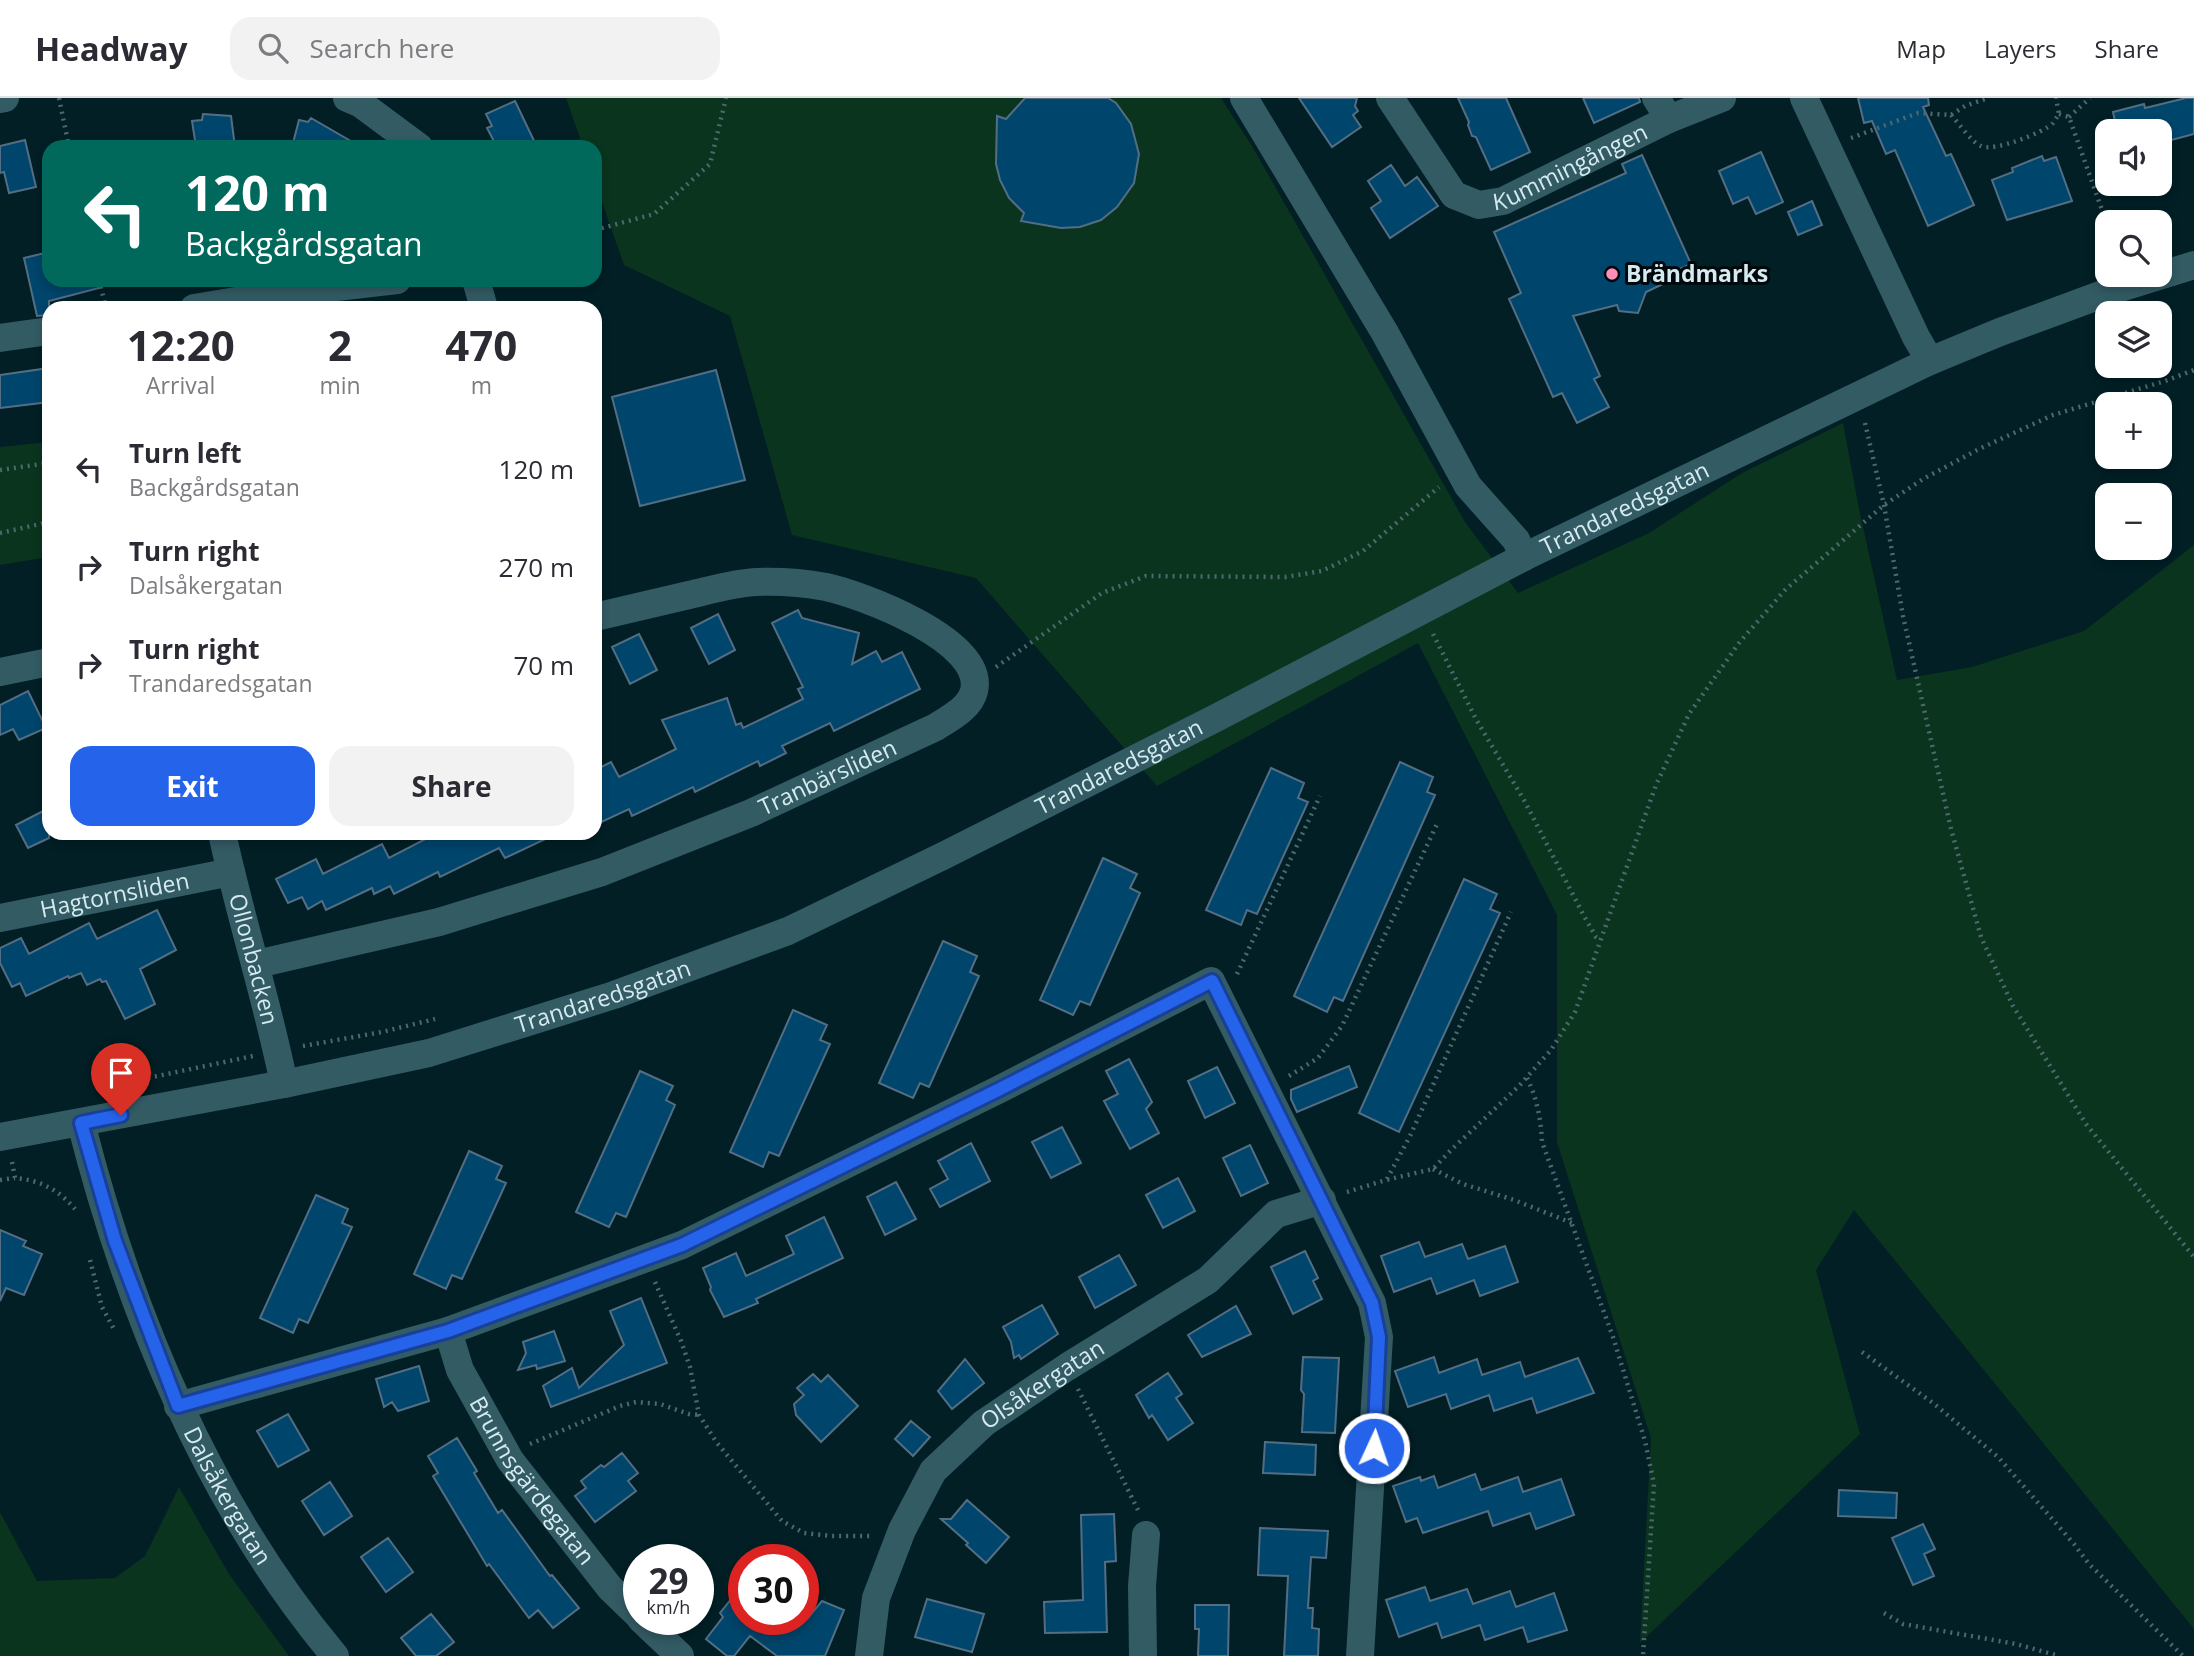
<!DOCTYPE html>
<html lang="en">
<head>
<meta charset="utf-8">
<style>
  body { margin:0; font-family:"Open Sans",sans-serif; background:#f2f2f3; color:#2b2b33; height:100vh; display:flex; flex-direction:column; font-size:26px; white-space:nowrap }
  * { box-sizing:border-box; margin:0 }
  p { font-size:23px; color:#7c7c81 }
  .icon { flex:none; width:38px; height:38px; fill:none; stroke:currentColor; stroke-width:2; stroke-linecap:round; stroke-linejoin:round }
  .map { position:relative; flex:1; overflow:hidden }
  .sheet { position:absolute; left:42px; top:203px; width:560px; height:539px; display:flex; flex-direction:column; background:#fff; border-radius:21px; box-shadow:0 4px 10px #0003 }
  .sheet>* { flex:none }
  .top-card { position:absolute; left:42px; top:42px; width:560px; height:147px; border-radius:21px; box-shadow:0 4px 10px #0003; background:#00695c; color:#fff; overflow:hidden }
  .fabs { position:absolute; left:2095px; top:21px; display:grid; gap:14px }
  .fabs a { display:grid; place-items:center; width:77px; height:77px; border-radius:14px; background:#fff; box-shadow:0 4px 10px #0003; font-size:35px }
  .speed { position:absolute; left:623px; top:1446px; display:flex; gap:14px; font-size:35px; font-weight:700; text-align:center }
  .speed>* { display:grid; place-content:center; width:91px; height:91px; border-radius:50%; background:#fff; box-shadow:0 4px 10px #0003; line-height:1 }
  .speed small { font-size:18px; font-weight:400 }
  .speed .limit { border:10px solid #d22; background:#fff; color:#111 }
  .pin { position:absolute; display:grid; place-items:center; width:60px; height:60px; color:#fff; margin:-72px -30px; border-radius:50% 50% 50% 0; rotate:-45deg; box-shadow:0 0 7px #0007 }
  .pin .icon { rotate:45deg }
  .me { position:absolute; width:77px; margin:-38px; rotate:3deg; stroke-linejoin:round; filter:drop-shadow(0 0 5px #0008) }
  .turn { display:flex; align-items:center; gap:24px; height:147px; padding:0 28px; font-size:32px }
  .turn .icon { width:91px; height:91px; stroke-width:2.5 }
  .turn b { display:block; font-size:49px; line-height:60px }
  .eta { display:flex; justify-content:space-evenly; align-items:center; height:119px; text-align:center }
  .eta b { font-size:42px; font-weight:700; line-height:49px }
  .action { display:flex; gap:14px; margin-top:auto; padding:14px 28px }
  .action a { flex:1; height:80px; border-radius:21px; background:#2563eb; color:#fff; font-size:28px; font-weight:700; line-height:80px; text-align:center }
  .action a+a { background:#f2f2f3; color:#2b2b33 }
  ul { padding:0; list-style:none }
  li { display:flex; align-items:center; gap:21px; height:98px; padding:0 28px }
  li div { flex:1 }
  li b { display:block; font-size:26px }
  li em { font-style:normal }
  header { display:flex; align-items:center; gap:42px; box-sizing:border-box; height:98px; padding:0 35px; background:#fff; border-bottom:2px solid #e1e1e2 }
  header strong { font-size:33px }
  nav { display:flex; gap:38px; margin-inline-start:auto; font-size:24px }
  .search { width:490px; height:63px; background:#f2f2f3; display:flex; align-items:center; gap:18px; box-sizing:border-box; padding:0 24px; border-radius:21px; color:#7c7c81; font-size:26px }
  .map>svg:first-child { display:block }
  .green { fill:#0a341e }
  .building { fill:#00456b; stroke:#536e84; stroke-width:2 }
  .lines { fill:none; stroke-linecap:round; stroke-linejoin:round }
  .path { stroke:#4e696e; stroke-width:4.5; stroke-dasharray:2 5; stroke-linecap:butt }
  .minor { stroke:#335b64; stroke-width:28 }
  .route-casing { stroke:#184099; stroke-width:18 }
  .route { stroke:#2563eb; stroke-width:12 }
  .poi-dot { fill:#ff8eba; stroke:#00080b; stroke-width:2.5 }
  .labels { text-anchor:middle; stroke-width:6; stroke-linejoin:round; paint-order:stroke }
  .street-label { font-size:23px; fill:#d6ebf0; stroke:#00080b }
  .poi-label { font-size:23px; font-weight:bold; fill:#d6ebf0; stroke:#00080b; text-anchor:start }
</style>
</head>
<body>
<header>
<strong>Headway</strong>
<div class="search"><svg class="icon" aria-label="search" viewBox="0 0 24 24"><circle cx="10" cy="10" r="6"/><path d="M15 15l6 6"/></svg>Search here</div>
<nav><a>Map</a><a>Layers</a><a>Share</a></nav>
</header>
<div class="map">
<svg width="2194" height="1558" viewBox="0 0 2194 1558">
  <rect width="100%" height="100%" fill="#011f25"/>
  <path class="green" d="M 566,0 L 1221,0 L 1252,48 L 1465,424 L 1518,495 L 1649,435 L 1742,375 L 1843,325 L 1859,411 L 1897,582 L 1972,569 L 2084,533 L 2194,447 L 2194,1531 L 1854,1112 L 1816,1172 L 1860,1336 L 1640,1545 L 1651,1340 L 1557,1044 L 1557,817 L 1418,545 L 1157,688 L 976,480 L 792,437 L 730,218 L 624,167 L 595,84 L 595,49 L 583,49 Z
    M 49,344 L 49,459 L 0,467 L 0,349 Z
    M 179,1389 L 229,1476 L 289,1558 L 0,1558 L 0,1414 L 37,1483 L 115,1480 L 145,1458 Z"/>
  <path class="building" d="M 1025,0 L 1108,0 L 1116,5 L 1131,26 L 1139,56 L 1134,85 L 1117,109 L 1101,122 L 1080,129 L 1061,130 L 1021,123 L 1024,115 L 1009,100 L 1000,82 L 996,66 L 997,18 L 1006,21 Z
    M 1299,0 L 1357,0 L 1355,8 L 1358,13 L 1353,17 L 1361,29 L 1332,49 Z
    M 1458,0 L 1506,0 L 1530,54 L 1491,72 L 1476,39 L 1472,38 L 1468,27 L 1469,24 Z
    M 1583,0 L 1639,0 L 1640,4 L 1594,25 Z
    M 1858,0 L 1928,0 L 1929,7 L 1923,9 L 1946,58 L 1951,56 L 1974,107 L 1928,128 L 1895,52 L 1886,56 L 1872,23 L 1864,25 Z
    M 2186,0 L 2194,0 L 2194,36 L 2160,45 L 2160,33 L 2117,33 L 2113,14 L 2144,6 L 2145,10 Z
    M 515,3 L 537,49 L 497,49 L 487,30 L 492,28 L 486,16 Z
    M 203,16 L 231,18 L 235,49 L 196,49 L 192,23 L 202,22 Z
    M 311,20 L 361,49 L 292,49 L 299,22 L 308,24 Z
    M 25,42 L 36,89 L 9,95 L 4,74 L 0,75 L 0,48 Z
    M 1761,54 L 1783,104 L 1756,116 L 1748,99 L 1733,106 L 1719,73 Z
    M 1642,57 L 1691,166 L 1660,180 L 1663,186 L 1646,194 L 1638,215 L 1619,213 L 1617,207 L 1573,218 L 1600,278 L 1594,281 L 1609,309 L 1577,325 L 1562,295 L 1553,299 L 1509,201 L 1521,195 L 1494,134 L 1626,75 L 1622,66 Z
    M 2042,58 L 2044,63 L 2056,59 L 2072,103 L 2007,122 L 1992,82 L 2013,74 L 2012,70 Z
    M 1391,67 L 1405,88 L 1417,79 L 1438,108 L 1390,140 L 1371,110 L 1381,103 L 1368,83 Z
    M 1812,103 L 1822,127 L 1798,137 L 1788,114 Z
    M 49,154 L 49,182 L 98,182 L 99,190 L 49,203 L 49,217 L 37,218 L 24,160 Z
    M 49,270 L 49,304 L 0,310 L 0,277 Z
    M 716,272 L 745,382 L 640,408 L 612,299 Z
    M 798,512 L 802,520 L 859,535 L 852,566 L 876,553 L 882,564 L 902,554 L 920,591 L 834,633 L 830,625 L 782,648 L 786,655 L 760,668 L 758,663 L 695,694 L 693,689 L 632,718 L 629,711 L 595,727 L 595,672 L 611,664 L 619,679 L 676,651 L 662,622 L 727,600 L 736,627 L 741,625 L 743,630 L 803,601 L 798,591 L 803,589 L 772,525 Z
    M 718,516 L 735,552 L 709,566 L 691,530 Z
    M 639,536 L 657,572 L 630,586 L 612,549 Z
    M 28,593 L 46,630 L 19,642 L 13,631 L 0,637 L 0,607 Z
    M 1400,664 L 1433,679 L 1427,694 L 1435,697 L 1343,903 L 1334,899 L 1327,914 L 1294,898 Z
    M 1271,670 L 1304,685 L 1298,700 L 1308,704 L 1257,816 L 1247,812 L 1241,827 L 1206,812 Z
    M 49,710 L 49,740 L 28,750 L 16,727 Z
    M 437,735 L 558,735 L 505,760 L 499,750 L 440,779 L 438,774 L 394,796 L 390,788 L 374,796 L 372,790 L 326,812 L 322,803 L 308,811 L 302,799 L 288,805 L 276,781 L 316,761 L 323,776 L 382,746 L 389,760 Z
    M 1103,760 L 1137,776 L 1130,790 L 1140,795 L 1090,907 L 1080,903 L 1073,917 L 1040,902 Z
    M 1464,781 L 1497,796 L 1490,811 L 1500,815 L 1399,1034 L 1359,1015 Z
    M 157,812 L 176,852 L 140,871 L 155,906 L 125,921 L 106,883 L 102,884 L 100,881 L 87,887 L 81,875 L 69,880 L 68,878 L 26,898 L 20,885 L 12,889 L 0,865 L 0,850 L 21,840 L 29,856 L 89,825 L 97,841 Z
    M 943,843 L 977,858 L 970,874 L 979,878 L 929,989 L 920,985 L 913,1000 L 879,985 Z
    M 793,912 L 827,927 L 820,942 L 830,946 L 779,1058 L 769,1054 L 763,1069 L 730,1054 Z
    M 1129,961 L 1152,1004 L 1146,1011 L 1159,1035 L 1130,1051 L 1104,1003 L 1118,996 L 1106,973 Z
    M 1349,968 L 1357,989 L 1297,1014 L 1291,1001 L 1291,992 Z
    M 1217,969 L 1235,1005 L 1205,1020 L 1188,983 Z
    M 640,973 L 673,988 L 666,1002 L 675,1007 L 626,1119 L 616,1115 L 609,1129 L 576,1114 Z
    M 1062,1029 L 1081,1065 L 1051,1080 L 1032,1044 Z
    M 971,1045 L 990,1083 L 940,1109 L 930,1091 L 948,1081 L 938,1063 Z
    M 1250,1047 L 1268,1085 L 1241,1098 L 1223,1060 Z
    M 469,1053 L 502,1068 L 496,1081 L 506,1085 L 462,1181 L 452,1177 L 446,1191 L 414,1176 Z
    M 1178,1080 L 1195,1113 L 1163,1130 L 1146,1097 Z
    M 896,1084 L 916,1121 L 885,1137 L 867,1099 Z
    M 316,1097 L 348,1111 L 342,1125 L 352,1129 L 308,1225 L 299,1221 L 293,1235 L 260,1220 Z
    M 824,1119 L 843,1160 L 756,1201 L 758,1205 L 724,1219 L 710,1192 L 711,1189 L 703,1170 L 736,1155 L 746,1178 L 794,1156 L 786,1138 Z
    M 0,1132 L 26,1143 L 23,1148 L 42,1156 L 24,1197 L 6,1190 L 0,1203 Z
    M 1419,1144 L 1425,1159 L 1462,1146 L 1468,1161 L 1505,1148 L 1518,1184 L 1480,1198 L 1474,1182 L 1437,1196 L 1431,1180 L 1394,1194 L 1381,1158 Z
    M 1305,1153 L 1318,1180 L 1313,1183 L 1322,1201 L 1293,1216 L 1271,1169 Z
    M 1119,1157 L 1136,1187 L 1095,1210 L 1079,1179 Z
    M 641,1200 L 667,1265 L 551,1309 L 543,1288 L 572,1270 L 579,1290 L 624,1247 L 610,1213 Z
    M 1042,1207 L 1058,1236 L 1021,1261 L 1019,1257 L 1014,1260 L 1011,1244 L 1003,1229 Z
    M 1236,1208 L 1251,1236 L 1202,1259 L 1188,1237 Z
    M 554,1233 L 565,1263 L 537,1271 L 536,1267 L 518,1272 L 526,1255 L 523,1244 Z
    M 1303,1259 L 1339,1260 L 1335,1335 L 1302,1334 L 1304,1296 L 1301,1292 Z
    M 1434,1259 L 1439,1275 L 1477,1261 L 1482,1277 L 1520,1264 L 1525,1279 L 1578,1260 L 1594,1295 L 1537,1315 L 1532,1300 L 1494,1313 L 1489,1297 L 1451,1311 L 1446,1296 L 1408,1309 L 1395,1273 Z
    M 965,1261 L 984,1285 L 952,1311 L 938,1293 Z
    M 419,1268 L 429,1303 L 398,1313 L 392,1304 L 384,1309 L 376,1281 Z
    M 1168,1275 L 1182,1296 L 1176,1300 L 1193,1325 L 1168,1342 L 1152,1317 L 1149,1320 L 1136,1297 Z
    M 813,1276 L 821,1284 L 828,1277 L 858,1308 L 821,1344 L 796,1317 L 794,1306 L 804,1297 L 797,1290 Z
    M 288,1316 L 309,1352 L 278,1369 L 257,1333 Z
    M 911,1323 L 930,1339 L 913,1358 L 895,1341 Z
    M 457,1340 L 477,1373 L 474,1375 L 498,1415 L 502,1412 L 550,1478 L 552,1477 L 579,1510 L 553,1530 L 538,1512 L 529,1520 L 489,1466 L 487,1468 L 433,1378 L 438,1375 L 428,1358 Z
    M 1265,1344 L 1316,1347 L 1315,1377 L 1263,1375 Z
    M 622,1355 L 638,1375 L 628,1383 L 636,1393 L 595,1424 L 575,1398 L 586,1390 L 581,1383 L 601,1367 L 604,1369 Z
    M 1475,1376 L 1481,1392 L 1518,1379 L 1523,1394 L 1561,1381 L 1574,1417 L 1536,1431 L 1530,1415 L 1493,1428 L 1488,1413 L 1423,1435 L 1417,1420 L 1406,1424 L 1393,1388 L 1420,1379 L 1421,1383 L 1434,1378 L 1438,1390 Z
    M 330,1384 L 352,1418 L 324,1437 L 302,1403 Z
    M 1839,1392 L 1897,1395 L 1896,1420 L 1838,1418 Z
    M 967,1402 L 1009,1439 L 986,1465 L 966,1447 L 968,1445 L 941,1421 L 951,1421 Z
    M 1114,1416 L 1116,1463 L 1105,1464 L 1107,1534 L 1045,1535 L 1044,1504 L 1083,1502 L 1081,1417 Z
    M 1923,1426 L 1935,1451 L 1924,1456 L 1934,1478 L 1913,1487 L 1892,1440 Z
    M 1260,1430 L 1328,1433 L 1326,1460 L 1311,1459 L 1308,1510 L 1313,1510 L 1312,1530 L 1319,1531 L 1318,1558 L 1284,1558 L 1288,1478 L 1258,1477 Z
    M 388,1440 L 413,1474 L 386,1494 L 361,1459 Z
    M 744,1485 L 744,1521 L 807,1521 L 822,1503 L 844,1512 L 825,1558 L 777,1558 L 750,1538 L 734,1558 L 727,1558 L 706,1541 L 723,1519 L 720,1515 Z
    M 1425,1489 L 1430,1503 L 1467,1491 L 1473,1506 L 1510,1493 L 1516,1509 L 1554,1495 L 1567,1532 L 1528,1544 L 1523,1529 L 1485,1542 L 1480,1527 L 1442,1540 L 1437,1525 L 1399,1539 L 1386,1502 Z
    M 927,1501 L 984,1516 L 972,1554 L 915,1539 Z
    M 1195,1507 L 1229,1507 L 1228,1558 L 1198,1558 L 1199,1531 L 1195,1531 Z
    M 431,1516 L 454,1544 L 436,1558 L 416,1558 L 401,1540 Z"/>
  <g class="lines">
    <path class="path" d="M 59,0 L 69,49
      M 2059,16 L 2069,19 L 2107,126
      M 1951,17 C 1959,25 1971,44 1981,48 C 1994,54 2043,35 2053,25 C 2055,22 2057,19 2059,16 L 2056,0
      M 2069,19 L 2090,0
      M 1851,40 L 1918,15 L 1951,17 L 1965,8 L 1988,0
      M 595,132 L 654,116 L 710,66 L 726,0
      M 99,182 L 106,210
      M 1865,325 L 1884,407 L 1903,518 L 1951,731 L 1981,839 L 2013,908 L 2086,1026 L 2194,1159
      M 0,372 L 49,365
      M 0,435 L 49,424
      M 1433,536 L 1477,623 L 1524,702 L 1584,818 L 1596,839 L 1601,842
      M 996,569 L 1102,495 L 1146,478 L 1285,479 L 1322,473 L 1363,453 L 1439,389
      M 1237,876 L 1320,698
      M 303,948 L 382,934 L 435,921
      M 1289,978 L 1318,960 L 1342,928 L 1438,724
      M 148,980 L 253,958
      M 1527,980 C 1537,1000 1541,1022 1542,1044 L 1613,1239 L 1645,1343 L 1654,1386 L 1643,1558
      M 12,1064 L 15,1080 C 40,1082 59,1092 75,1111
      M 1433,1071 L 1463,1086 L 1514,1102 L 1572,1125
      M 1387,1081 L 1410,1038 L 1511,814
      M 0,1082 L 15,1080
      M 1347,1094 L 1386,1082 L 1433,1071 L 1451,1052 L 1519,988 L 1551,952 L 1575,914 L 1656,687 L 1689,616 L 1739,545 L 1785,492 L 1884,407 L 1923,381 L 1979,351 L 2053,317 L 2165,283 L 2194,272
      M 90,1162 L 102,1209 L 115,1233
      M 655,1184 L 681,1243 L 690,1269 L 699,1317 L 717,1345 L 782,1423 L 804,1435 L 832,1438 L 872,1438
      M 1862,1254 L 1933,1305 L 1998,1359 L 2074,1446 L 2089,1466 L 2183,1558
      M 1078,1291 L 1138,1412
      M 530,1346 L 620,1308 L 636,1304 L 660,1306 L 689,1316 L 699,1317
      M 1884,1515 L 1903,1526 L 2016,1546 L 2059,1558"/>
    <g class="minor">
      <path d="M 347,0 L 361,6 L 419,49"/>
      <path d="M 1244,0 L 1385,235 L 1468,388 L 1516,442 L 1524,459"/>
      <path id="s1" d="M 1390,0 L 1454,97 L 1479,107 L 1503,103 L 1669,21 L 1722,0"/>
      <path d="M 1656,0 L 1669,21"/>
      <path d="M 1804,0 L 1916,239 L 1930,263"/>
      <path d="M 0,1 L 5,0"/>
      <path d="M 476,182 L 484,210"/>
      <path d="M 194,210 L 285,195 L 397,182"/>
      <path d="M 0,240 L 49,233"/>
      <path d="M 0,574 L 49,564"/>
      <path id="s2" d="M 222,735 C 240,819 267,901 284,986"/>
      <path id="s3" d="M 0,820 L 231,774"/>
      <path id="s4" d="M 257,866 L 439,824 L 602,774 L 751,715 L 936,629 C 950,620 970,610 974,593 C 986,543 863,497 826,489 C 804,485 780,483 757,484 C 734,485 711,492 689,497 C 658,504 626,512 595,519"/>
      <path id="s5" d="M 81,1025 C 129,1214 209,1408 335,1558"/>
      <path id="s6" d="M 0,1039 L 284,986 L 429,955 L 614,897 L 788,833 L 943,758 L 1214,621 L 1524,459 L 1930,263 L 2000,234 L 2114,192 L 2194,167"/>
      <path id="s7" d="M 448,1233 L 460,1272 L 510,1362 L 610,1490 L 639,1518"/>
      <path d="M 178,1308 L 448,1233 L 682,1147 L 998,992 L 1211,883 L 1372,1205 L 1379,1239 L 1360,1558"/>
      <path d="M 641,1521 L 680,1558"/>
      <path id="s8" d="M 869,1558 L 876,1500 L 902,1432 L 933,1373 L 984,1325 L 1067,1269 L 1208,1182 L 1276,1116 L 1322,1102"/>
      <path d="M 1143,1558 L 1142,1488 L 1146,1437"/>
    </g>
  </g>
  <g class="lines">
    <g class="route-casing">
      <path id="route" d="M 121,1017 L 81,1025 L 115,1143 L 178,1308 L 448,1233 L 682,1147 L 998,992 L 1212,883 L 1372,1205 L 1379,1239 L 1374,1350"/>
    </g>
    <use href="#route" class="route"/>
  </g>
  <circle class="poi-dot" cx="1612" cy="176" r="7"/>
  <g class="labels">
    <g class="street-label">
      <text dy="8" stroke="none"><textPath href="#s1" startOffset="242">Kummingången</textPath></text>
      <text dy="8" stroke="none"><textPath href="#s6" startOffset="1754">Trandaredsgatan</textPath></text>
      <text dy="8" stroke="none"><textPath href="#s6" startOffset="1186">Trandaredsgatan</textPath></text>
      <text dy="8" stroke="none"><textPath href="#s4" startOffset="602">Tranbärsliden</textPath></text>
      <text dy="8" stroke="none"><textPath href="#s3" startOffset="117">Hagtornsliden</textPath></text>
      <text dy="8" stroke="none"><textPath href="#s2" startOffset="130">Ollonbacken</textPath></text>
      <text dy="8" stroke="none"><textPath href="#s6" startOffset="620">Trandaredsgatan</textPath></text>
      <text dy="8" stroke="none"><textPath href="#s8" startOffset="338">Olsåkergatan</textPath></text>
      <text dy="8" stroke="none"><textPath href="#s7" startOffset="173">Brunnsgärdegatan</textPath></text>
      <text dy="8" stroke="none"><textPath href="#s5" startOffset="402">Dalsåkergatan</textPath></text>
    </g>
    <g class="poi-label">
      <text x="1626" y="184">Brändmarks</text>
    </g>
  </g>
</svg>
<div class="fabs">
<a><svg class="icon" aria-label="sound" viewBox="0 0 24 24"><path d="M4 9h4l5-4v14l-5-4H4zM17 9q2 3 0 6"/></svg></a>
<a><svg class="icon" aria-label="search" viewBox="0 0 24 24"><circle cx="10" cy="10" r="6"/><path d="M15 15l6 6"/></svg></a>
<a><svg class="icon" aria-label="layers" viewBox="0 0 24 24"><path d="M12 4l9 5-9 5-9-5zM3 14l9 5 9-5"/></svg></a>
<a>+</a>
<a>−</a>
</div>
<div class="speed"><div>29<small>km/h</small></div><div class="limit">30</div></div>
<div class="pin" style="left:121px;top:1017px;background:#d93025"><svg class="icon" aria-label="arrive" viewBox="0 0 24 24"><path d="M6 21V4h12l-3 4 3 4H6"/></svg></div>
<svg class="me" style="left:1374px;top:1350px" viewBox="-20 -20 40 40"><circle r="17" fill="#2563eb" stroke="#fff" stroke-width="3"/><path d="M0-11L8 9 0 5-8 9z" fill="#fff"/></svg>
<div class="top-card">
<div class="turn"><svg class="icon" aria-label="left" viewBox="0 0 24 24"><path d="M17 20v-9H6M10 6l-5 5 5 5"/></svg><div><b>120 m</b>Backgårdsgatan</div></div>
</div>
<section class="sheet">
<div class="eta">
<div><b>12:20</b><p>Arrival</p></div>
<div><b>2</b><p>min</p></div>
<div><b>470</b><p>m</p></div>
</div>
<ul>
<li><svg class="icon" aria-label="left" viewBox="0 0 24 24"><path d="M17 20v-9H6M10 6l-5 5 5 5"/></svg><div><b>Turn left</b><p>Backgårdsgatan</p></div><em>120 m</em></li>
<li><svg class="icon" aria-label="right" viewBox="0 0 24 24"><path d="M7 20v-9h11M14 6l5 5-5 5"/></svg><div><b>Turn right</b><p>Dalsåkergatan</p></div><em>270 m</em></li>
<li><svg class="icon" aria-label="right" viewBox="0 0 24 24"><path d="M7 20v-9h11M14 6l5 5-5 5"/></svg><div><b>Turn right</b><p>Trandaredsgatan</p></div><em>70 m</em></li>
</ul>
<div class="action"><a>Exit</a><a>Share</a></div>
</section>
</div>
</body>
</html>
